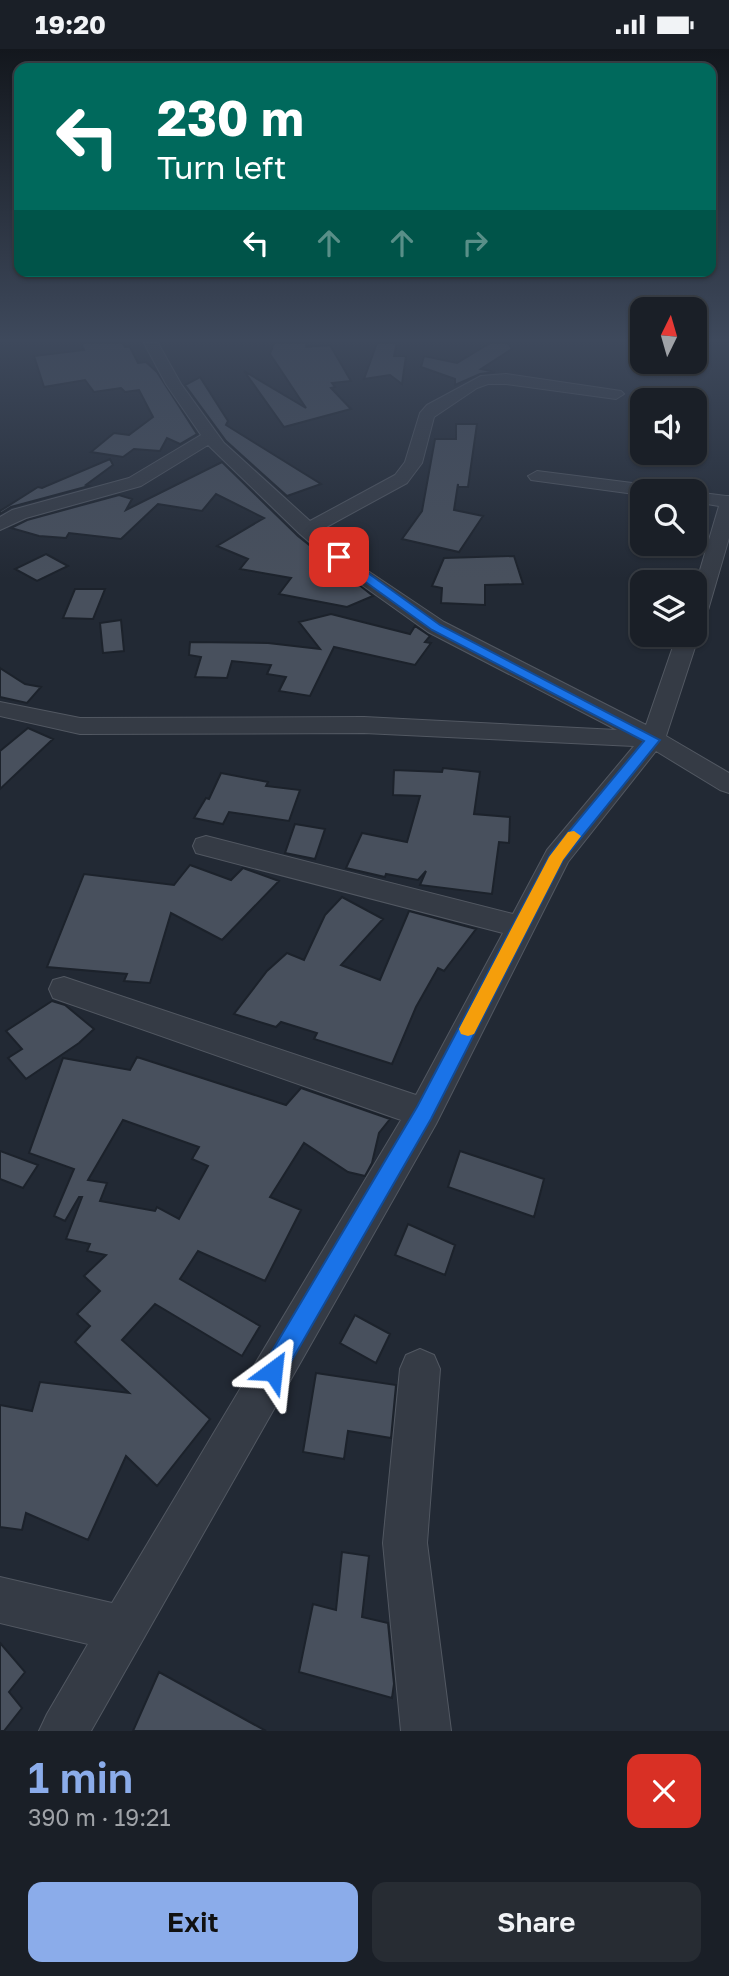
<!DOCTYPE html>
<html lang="en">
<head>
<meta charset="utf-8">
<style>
  body { margin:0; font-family:"Golos Text",sans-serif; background:#272c33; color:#f1f3f6; height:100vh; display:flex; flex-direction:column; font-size:26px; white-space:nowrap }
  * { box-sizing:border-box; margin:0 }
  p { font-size:23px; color:#9fa2a7 }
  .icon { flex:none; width:38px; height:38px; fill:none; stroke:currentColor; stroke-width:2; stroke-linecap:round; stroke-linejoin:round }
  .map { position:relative; height:1682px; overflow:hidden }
  .details { display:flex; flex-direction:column; background:#1a1f27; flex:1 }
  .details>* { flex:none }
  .banner { position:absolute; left:14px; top:14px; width:702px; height:214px; border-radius:14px; box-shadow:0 2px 5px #0004,0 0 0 2px #383d44; background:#00695c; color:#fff; overflow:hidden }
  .needle { width:46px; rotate:5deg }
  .tools { position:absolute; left:630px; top:248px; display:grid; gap:14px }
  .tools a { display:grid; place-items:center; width:77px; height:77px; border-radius:14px; background:#1a1f27; box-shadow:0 2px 5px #0004,0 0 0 2px #383d44; font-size:35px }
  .pin { position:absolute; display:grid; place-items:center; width:60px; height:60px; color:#fff; margin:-30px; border-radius:14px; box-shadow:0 4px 10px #0006 }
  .me { position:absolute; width:77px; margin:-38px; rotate:30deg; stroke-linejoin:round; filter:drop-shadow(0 0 5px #0008) }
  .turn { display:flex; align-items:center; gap:24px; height:147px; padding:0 28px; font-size:32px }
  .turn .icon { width:91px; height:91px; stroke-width:2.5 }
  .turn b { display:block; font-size:49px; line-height:60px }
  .lanes { display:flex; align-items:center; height:66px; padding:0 28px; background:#0003; justify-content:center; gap:35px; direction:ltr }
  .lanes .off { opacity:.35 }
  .round { display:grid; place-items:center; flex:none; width:74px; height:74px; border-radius:14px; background:#272c33 }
  .overview { display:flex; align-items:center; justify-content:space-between; height:119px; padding:0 28px }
  h1 { font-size:42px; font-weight:600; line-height:52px; color:#8bacea }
  .primary-button { display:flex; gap:14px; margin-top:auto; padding:14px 28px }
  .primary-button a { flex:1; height:80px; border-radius:14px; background:#8bacea; color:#111; font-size:28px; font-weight:600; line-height:80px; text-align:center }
  .primary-button a+a { background:#272c33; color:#f1f3f6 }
  .status { display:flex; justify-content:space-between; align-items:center; height:49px; padding:0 35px; background:#1a1f27; direction:ltr }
  .status svg { height:19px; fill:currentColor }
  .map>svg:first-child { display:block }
  .building { fill:#48505d; stroke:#1c222b; stroke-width:2; fill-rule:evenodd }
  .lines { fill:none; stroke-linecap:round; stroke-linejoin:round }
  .minor-casing { stroke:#525862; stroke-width:2 }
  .minor { fill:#353b45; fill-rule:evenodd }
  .route { fill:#1a73e8; stroke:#114b97; stroke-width:2 }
  .slow { fill:#f59e0b }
</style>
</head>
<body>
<div class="status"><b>19:20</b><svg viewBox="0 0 49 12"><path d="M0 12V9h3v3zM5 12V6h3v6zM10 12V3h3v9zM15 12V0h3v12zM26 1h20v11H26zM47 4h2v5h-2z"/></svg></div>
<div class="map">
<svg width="729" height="1682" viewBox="0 0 729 1682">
  <rect width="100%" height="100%" fill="#222934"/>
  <path class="building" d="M 81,294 L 123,294 L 125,298 L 130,298 L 138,314 L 146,313 L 157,323 L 197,385 L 180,395 L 167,389 L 160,402 L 134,400 L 123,408 L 91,403 L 114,384 L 129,386 L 153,368 L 139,341 L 125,343 L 121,339 L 94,343 L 85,331 L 44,338 L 34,307 L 84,301 Z
    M 274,294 L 307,294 L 306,298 L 330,296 L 351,332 L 332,334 L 335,338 L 331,339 L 351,360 L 284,378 L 244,322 L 306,359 L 270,305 Z
    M 377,294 L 397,294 L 394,307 L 406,307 L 402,335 L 390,326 L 364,330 Z
    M 490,294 L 508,294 L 512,300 L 481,320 L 495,323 L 480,325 L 455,336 L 455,330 L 421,318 L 424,307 L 457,314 Z
    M 200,328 L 228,372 L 226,376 L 321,435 L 287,447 L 226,392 L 185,336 Z
    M 456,375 L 477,375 L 468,438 L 458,438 L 458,435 L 454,461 L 483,467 L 459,503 L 402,490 L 422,462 L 435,390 L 456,390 Z
    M 110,410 L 113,416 L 86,436 L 89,437 L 11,458 L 0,465 L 0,462 L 38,438 L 42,439 Z
    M 222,413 L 298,487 L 373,547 L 347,558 L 279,545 L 291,529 L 240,520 L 248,510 L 217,497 L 264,469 L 216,445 L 202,462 L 158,455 L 121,490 L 69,484 L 66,489 L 39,487 L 11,479 L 27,471 L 119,446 L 132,450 L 126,461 Z
    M 46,505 L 68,517 L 37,532 L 15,520 Z
    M 514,507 L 523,535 L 485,536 L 485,556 L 441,554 L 442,539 L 432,537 L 444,509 Z
    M 75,540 L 105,540 L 93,570 L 63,569 Z
    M 331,565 L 410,585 L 415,577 L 430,587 L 425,593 L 431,594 L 415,616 L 334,598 L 310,647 L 279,642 L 286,628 L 267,625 L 271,616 L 232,612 L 227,629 L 195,628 L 201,608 L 189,606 L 190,593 L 268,594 L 320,600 L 299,573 Z
    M 121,571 L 124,602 L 103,604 L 100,574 Z
    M 0,619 L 25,635 L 41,638 L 27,654 L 0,648 Z
    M 28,679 L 53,690 L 0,740 L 0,702 Z
    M 443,719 L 480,723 L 474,765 L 510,768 L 509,794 L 499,793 L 492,845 L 420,836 L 426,822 L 418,831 L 386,825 L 385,828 L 346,819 L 362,784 L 407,793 L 420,747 L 393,746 L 394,721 L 442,723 Z
    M 221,724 L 268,733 L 266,737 L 300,741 L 289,772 L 229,763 L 223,775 L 194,769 L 206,749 L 209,750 Z
    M 295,775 L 325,780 L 315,810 L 285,804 Z
    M 190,816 L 231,831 L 243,819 L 279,832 L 222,891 L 171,864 L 150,934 L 124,932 L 127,925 L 47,918 L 84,825 L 174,836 Z
    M 342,848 L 383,870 L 341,916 L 380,931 L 409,862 L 476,880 L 444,922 L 438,919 L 416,958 L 392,1015 L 314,990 L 317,984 L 281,973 L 276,978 L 234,965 L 267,922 L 287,904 L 304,911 L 325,866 Z
    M 52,952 L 65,956 L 94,980 L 79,994 L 26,1030 L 8,1009 L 22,1000 L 6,982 Z
    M 137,1008 L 286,1056 L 301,1039 L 390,1070 L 379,1084 L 372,1114 L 365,1127 L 348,1123 L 304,1094 L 270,1148 L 301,1161 L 265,1232 L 198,1202 L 180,1230 L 260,1277 L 242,1307 L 155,1255 L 122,1291 L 210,1370 L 157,1437 L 126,1407 L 88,1491 L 26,1464 L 22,1481 L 0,1478 L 0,1356 L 32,1362 L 40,1333 L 129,1344 L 75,1293 L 90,1277 L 77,1265 L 100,1242 L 84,1227 L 106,1206 L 87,1202 L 90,1195 L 66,1190 L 82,1148 L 79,1148 L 65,1172 L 54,1167 L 74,1120 L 29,1104 L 63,1009 L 130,1021 ZM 123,1071 L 199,1098 L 192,1110 L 208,1117 L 179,1170 L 157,1158 L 155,1162 L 100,1152 L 107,1134 L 88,1131 Z
    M 0,1102 L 38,1116 L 23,1139 L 0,1130 Z
    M 460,1102 L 544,1130 L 534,1168 L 448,1138 Z
    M 408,1175 L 455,1196 L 445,1226 L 395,1206 Z
    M 355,1266 L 390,1285 L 376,1314 L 340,1294 Z
    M 316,1324 L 396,1336 L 391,1389 L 348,1382 L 344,1410 L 303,1403 Z
    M 342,1503 L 369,1507 L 362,1568 L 388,1574 L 394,1635 L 392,1649 L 299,1623 L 313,1555 L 336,1561 Z
    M 0,1594 L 25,1623 L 9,1643 L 22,1659 L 4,1682 L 0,1682 Z
    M 159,1623 L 266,1682 L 133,1682 Z"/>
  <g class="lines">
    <g class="minor-casing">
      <path id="minor" d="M 144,294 L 158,294 L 181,335 L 224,394 L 310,472 L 395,426 L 405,413 L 420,364 L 427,356 L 481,327 L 506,325 L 621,342 L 624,345 L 616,350 L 506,335 L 488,335 L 477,339 L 434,368 L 422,414 L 407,434 L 321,481 L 362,518 L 444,573 L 646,676 L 677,586 L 695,586 L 696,581 L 699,586 L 666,687 L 729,724 L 729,744 L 720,741 L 656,702 L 568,813 L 436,1075 L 91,1682 L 39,1682 L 47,1665 L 88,1595 L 0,1574 L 0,1528 L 112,1554 L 401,1071 L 53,949 L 49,940 L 53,931 L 64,928 L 416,1046 L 503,884 L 196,804 L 193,797 L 196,790 L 206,787 L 513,865 L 547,801 L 634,697 L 364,684 L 80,685 L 0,667 L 0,653 L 80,669 L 364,668 L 617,681 L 428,583 L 348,526 L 300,485 L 208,396 L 141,437 L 26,469 L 0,481 L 0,468 L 12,461 L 129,429 L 201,386 L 166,335 Z
        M 537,422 L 664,438 L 673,443 L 642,443 L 642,446 L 531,431 L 528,427 Z
        M 694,443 L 695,443 L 726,447 L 729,447 L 729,489 L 706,568 L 702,572 L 695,574 L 695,538 L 719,457 L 695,453 Z
        M 420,1300 L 434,1306 L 440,1320 L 427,1494 L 451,1682 L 401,1682 L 383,1494 L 400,1320 L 406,1306 Z"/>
    </g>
    <use href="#minor" class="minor"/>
  </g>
  <linearGradient id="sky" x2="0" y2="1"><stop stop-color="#13171d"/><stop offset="0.55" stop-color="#3e495c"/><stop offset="1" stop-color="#3e495c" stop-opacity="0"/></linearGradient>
  <rect width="729" height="530" fill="url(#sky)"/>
  <path class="route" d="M 335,506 L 343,506 L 440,576 L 660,691 L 563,811 L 431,1070 L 281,1330 L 273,1334 L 265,1330 L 262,1322 L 265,1314 L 417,1058 L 551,804 L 644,692 L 432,581 L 335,511 Z"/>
  <path class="slow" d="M 574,782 L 581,787 L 563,811 L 474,985 L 468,987 L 461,985 L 459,980 L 549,808 L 568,783 Z"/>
</svg>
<div class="tools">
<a><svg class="needle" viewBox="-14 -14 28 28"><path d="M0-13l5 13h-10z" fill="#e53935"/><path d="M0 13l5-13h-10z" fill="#9fa2a7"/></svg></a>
<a><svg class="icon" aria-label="sound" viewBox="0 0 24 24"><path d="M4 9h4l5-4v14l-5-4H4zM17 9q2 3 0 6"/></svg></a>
<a><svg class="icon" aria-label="search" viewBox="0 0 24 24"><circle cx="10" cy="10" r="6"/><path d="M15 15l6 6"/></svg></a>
<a><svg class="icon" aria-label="layers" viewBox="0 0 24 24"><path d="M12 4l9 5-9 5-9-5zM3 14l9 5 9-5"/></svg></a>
</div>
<div class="pin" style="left:339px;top:508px;background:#d93025"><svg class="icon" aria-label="arrive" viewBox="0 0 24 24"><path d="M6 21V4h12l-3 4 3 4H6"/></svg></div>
<svg class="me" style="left:273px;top:1322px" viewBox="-20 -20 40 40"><path d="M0-17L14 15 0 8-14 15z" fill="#1a73e8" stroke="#fff" stroke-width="4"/></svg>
<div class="banner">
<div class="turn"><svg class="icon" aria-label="left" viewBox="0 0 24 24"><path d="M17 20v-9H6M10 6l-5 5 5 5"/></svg><div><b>230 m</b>Turn left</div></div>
<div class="lanes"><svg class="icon" aria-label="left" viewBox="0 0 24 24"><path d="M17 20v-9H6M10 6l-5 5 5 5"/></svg><svg class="icon off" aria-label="ahead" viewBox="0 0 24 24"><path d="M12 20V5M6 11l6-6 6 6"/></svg><svg class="icon off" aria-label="ahead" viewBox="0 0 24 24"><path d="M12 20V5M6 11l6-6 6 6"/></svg><svg class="icon off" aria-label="right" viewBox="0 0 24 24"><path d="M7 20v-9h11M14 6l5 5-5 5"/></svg></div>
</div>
</div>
<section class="details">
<div class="overview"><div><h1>1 min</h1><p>390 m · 19:21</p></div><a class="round" style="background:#d93025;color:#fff"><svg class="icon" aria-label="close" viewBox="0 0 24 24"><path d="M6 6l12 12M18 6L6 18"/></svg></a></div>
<div class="primary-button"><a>Exit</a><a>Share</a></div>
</section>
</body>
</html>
